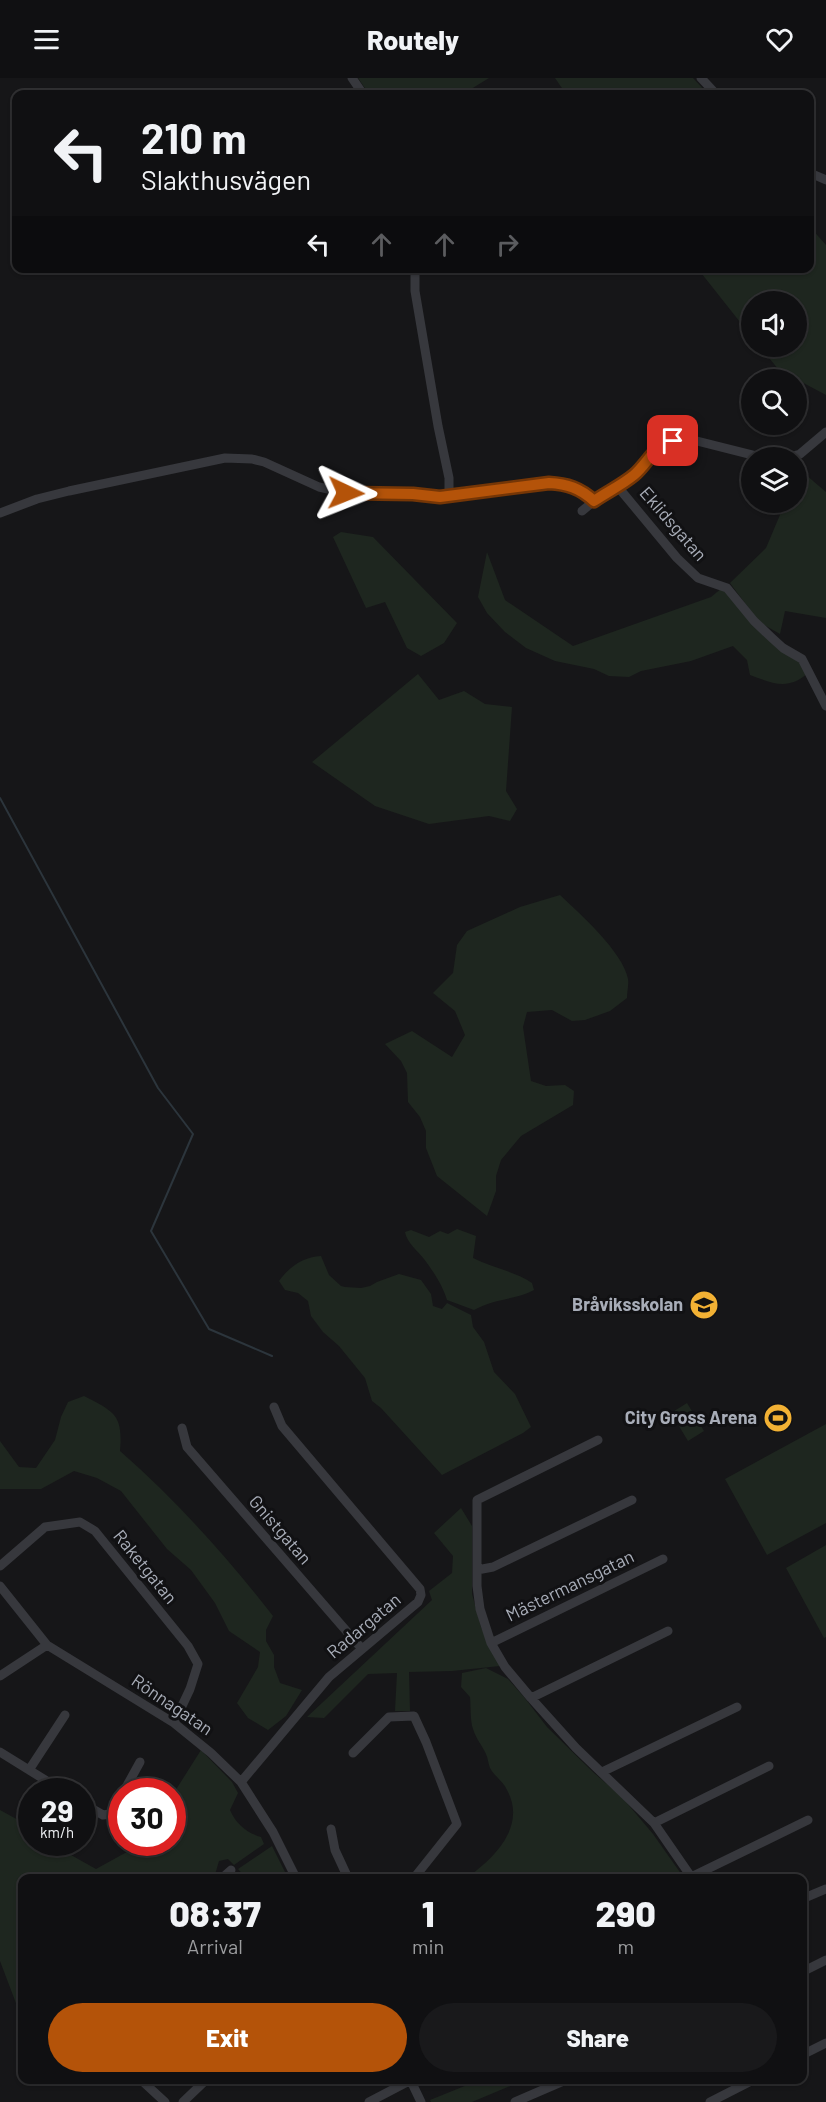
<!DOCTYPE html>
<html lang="en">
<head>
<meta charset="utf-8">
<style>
  body { margin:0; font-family:Barlow,sans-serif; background:#19191b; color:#f1f3f6; height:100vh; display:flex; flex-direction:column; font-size:22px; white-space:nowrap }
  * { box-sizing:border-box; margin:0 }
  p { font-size:20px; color:#9c9d9f }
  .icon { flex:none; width:33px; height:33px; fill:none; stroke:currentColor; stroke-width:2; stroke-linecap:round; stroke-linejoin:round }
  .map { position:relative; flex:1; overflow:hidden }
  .panel { position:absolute; left:18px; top:1796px; width:789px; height:210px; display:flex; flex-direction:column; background:#101012; border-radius:12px; box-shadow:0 2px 4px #0004,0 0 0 2px #303032 }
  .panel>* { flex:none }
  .top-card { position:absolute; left:12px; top:12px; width:802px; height:183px; border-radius:12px; box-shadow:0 2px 4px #0004,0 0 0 2px #303032; background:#101012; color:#f1f3f6; overflow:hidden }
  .tools { position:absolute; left:741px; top:213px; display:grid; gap:12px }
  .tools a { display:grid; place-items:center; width:66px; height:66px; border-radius:50%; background:#101012; box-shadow:0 2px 4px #0004,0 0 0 2px #303032; font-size:30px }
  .speed { position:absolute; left:18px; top:1700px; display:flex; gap:12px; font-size:30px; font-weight:700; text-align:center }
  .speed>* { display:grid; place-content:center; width:78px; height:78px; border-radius:50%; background:#101012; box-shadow:0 2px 4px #0004,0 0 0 2px #303032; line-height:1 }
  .speed small { font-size:15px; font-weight:400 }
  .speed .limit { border:9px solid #d22; background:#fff; color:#111 }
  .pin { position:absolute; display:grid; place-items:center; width:51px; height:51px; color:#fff; margin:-26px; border-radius:12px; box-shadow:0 3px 9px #0006 }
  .me { position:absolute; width:66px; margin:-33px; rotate:92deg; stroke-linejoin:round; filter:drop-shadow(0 0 4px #0008) }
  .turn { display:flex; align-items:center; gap:21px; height:126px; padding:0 30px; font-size:27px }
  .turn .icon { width:78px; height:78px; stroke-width:2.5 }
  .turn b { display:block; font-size:42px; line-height:51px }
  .lanes { display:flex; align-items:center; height:57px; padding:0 30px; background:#0003; justify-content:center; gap:30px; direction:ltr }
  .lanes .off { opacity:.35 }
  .eta { display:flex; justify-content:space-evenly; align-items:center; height:102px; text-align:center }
  .eta b { font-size:36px; font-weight:800; line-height:42px }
  .button { display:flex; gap:12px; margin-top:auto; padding:12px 30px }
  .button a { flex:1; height:69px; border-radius:36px; background:#b45309; color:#fff; font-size:24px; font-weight:800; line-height:69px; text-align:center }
  .button a+a { background:#19191b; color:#f1f3f6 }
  header { display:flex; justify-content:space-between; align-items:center; height:78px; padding:0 30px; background:#101012; font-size:27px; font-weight:800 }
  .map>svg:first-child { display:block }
  .green { fill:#1e261f }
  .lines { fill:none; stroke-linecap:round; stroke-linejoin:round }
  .stream { stroke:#2c353c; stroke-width:2 }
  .minor { stroke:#37383d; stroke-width:9 }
  .route-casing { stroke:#753606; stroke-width:15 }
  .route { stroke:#b45309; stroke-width:10 }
  .labels { text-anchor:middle; stroke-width:6; stroke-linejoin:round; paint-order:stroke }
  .street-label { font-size:18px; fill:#a8adb8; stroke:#111113 }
  .poi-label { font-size:18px; font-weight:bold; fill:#a8adb8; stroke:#111113; text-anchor:end }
</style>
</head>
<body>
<header><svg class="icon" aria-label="menu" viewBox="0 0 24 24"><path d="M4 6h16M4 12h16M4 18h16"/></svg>Routely<svg class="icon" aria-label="heart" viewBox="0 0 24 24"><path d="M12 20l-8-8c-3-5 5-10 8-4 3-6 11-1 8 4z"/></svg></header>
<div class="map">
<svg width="826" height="2024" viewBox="0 0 826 2024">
  <rect width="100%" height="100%" fill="#161618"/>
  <path class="green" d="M 358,0 L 489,0 L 463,16 L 369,16 Z
    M 555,0 L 693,0 L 708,16 L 566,16 Z
    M 810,149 L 826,167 L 826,317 L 779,292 L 760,269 L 796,268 L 796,224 L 752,224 L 751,258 L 698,191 L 810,190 Z
    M 799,391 L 826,414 L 826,540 L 785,533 L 780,556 L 759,544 L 730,505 L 766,470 L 785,425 L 796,424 L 797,396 Z
    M 341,454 L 373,459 L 457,545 L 444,565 L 421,578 L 407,570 L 385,524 L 366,530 L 333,459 Z
    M 487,474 L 505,522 L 573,568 L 711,519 L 722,510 L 803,584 L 808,595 C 788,613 772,605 750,597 L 747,582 L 733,568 L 691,583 L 641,593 L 629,599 L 609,598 L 594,591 L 555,583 L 526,570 L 505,554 L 487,535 L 478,519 Z
    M 418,596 L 439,622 L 464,613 L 485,626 L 512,629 L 506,713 L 517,731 L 510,743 L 489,738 L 429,746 L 375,728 L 312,684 Z
    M 560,817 C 580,836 623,874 628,901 C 629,906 627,914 627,920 L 610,933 L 585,942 L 572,943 L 552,932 L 527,934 L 523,949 L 531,1003 L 546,1008 L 565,1007 L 574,1013 L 573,1027 L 521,1058 L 501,1082 L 496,1098 L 496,1113 L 487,1138 L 437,1098 L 426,1070 L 426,1053 L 420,1039 L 408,1024 L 407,995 L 401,983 L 385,966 L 412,953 L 452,979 L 465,957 L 455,933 L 433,915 L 453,895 L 457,867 L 467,853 L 520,829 Z
    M 457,1151 L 476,1158 L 473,1180 C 492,1190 515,1193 532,1205 L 534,1212 C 516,1222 495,1220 474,1232 L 447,1222 C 443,1208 433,1193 424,1181 C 417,1172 407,1165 405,1154 L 411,1152 L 429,1159 L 440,1153 L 448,1156 Z
    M 321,1178 L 329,1197 L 341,1208 L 345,1209 L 361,1210 L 370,1208 L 377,1204 L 399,1196 L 421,1202 L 431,1216 L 433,1228 L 442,1231 L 447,1225 L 471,1237 L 473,1249 L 484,1264 L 494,1294 L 515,1316 L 531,1349 L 523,1355 L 442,1397 L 381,1330 L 372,1323 L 365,1300 L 339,1268 L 323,1254 L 311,1238 L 308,1223 L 298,1215 L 285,1212 L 279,1203 C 289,1189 303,1179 321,1178 Z
    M 84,1318 C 115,1334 123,1337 120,1373 C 177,1423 227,1479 273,1538 L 266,1552 L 266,1563 L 274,1577 L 274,1589 L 280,1605 L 302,1612 L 286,1638 L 268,1652 L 248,1640 L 237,1625 L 258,1589 L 260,1574 L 229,1553 L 215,1525 L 191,1492 L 167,1471 L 121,1413 L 97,1400 L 74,1393 L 41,1411 L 0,1411 L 0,1363 L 19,1389 L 36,1390 L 55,1362 L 61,1339 L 68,1324 Z
    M 687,1325 L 704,1353 L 688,1363 L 671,1335 Z
    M 826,1346 L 826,1445 L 767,1477 L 725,1401 Z
    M 461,1430 L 472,1448 L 472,1516 L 481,1549 L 500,1588 L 452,1593 L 409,1594 L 410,1633 L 395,1633 L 397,1595 L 368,1596 L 324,1640 L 307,1639 L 432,1522 L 429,1513 L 452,1495 L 453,1478 L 434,1455 Z
    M 826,1467 L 826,1559 L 824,1560 L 786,1490 Z
    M 486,1590 L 508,1601 L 524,1619 L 547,1649 L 594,1695 L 621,1718 L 653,1756 L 684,1800 L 466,1800 C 494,1781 527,1748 507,1712 C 503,1703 494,1698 490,1690 C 488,1685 488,1680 486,1676 C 482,1667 476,1661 473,1651 C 470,1642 471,1629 470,1619 L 461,1609 L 462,1595 Z
    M 201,1672 L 232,1704 L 238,1715 L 230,1732 C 236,1746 247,1755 261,1759 L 264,1766 L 234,1787 L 228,1781 L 219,1783 L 214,1800 L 22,1800 L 22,1941 L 0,1883 L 0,1732 L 31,1749 L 32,1764 L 51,1764 L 62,1772 L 96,1791 L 145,1764 L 172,1764 L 173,1730 L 175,1726 L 177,1710 Z
    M 272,1768 L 288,1800 L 246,1800 L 238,1791 Z
    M 482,2001 L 527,2001 L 472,2024 L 431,2024 L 430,2022 Z"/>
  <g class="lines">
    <path class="stream" d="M 0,720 L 158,1010 L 193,1056 L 151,1153 L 209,1251 L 272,1278"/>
    <path class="minor" d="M 352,0 L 363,16
      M 701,0 L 716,16
      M 810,95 L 826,102
      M 415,190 L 415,213 L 438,348 L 449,400 L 449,419
      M 788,380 L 800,376 L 826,354
      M 618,409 L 677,480 L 698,500 L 727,510 L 754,543 L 772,560 L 783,570 L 802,581 L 826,628
      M 582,433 L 594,423 L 618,409 L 637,395 L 662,366 L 685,360 L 764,380
      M 0,435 L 37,421 L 69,413 L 225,380 L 252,381 L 264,384 L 319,409 L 346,415 L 413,416 L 440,419 L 549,405 C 567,406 580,410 594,423
      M 182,1350 L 187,1369 L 362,1571
      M 598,1362 L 477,1422 L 477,1508 L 480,1531 L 491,1565 L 505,1589 L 531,1620 L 576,1670 L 654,1745 L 692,1800
      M 0,1488 L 45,1449 L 80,1444 L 95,1453 L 188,1568 L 198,1586 L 190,1611 L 174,1645
      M 477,1492 L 493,1489 L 632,1422
      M 0,1508 L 47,1567 L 174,1645 L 211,1675 L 241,1704 L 273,1754 L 296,1800
      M 491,1565 L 663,1481
      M 0,1598 L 47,1567
      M 531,1620 L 668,1553
      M 0,1674 L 63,1713
      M 353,1675 L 389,1639 L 414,1638 L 426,1664 L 457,1746 L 414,1800
      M 29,1692 L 65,1637
      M 602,1694 L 737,1629
      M 241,1704 L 329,1599 L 418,1524 L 421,1517 L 420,1511 L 282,1348 L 274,1329
      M 124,1713 L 140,1684
      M 82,1725 L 103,1737 L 110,1736 L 122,1717
      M 654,1745 L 769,1688
      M 331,1751 L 335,1772 L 348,1800
      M 691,1799 L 808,1742
      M 222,1800 L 231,1792
      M 802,1821 L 826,1811
      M 802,1894 L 826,1882
      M 802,1977 L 826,1965
      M 140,2001 L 165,2024
      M 410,2001 L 421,2024
      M 183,2024 L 207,2001
      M 369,2024 L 411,2002
      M 515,2024 L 568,2001
      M 710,2024 L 755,2001"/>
  </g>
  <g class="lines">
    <g class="route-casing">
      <path id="route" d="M 346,415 L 413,416 L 440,419 L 549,405 C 567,406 580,410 594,423 C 607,414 622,407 634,397 C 649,384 653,368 673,363"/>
    </g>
    <use href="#route" class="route"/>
  </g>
  <defs>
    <g id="school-disc" transform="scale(1.5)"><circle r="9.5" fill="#f2b134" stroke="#111113"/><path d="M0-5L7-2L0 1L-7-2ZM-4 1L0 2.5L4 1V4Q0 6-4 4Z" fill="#111"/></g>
    <g id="stadium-disc" transform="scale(1.5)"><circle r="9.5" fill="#f2b134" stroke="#111113"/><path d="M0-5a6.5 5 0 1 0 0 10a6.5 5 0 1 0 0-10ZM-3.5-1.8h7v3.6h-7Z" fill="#111"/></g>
  </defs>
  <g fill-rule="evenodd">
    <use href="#school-disc" x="704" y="1227"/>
    <use href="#stadium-disc" x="778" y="1340"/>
  </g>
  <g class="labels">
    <g class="street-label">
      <text transform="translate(673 446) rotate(49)" y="6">Eklidsgatan</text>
      <text transform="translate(280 1452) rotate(49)" y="6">Gnistgatan</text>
      <text transform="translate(145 1489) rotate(51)" y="6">Raketgatan</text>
      <text transform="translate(570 1508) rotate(-26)" y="6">Mästermansgatan</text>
      <text transform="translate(364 1548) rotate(-40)" y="6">Radargatan</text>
      <text transform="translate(172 1627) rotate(34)" y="6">Rönnagatan</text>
    </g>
    <g class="poi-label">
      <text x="683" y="1233">Bråviksskolan</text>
      <text x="757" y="1346">City Gross Arena</text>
    </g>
  </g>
</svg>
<div class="tools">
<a><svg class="icon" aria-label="sound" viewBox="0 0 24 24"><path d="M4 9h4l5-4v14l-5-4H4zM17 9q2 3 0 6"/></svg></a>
<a><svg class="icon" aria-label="search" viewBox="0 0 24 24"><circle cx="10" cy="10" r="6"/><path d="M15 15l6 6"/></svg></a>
<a><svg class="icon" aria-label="layers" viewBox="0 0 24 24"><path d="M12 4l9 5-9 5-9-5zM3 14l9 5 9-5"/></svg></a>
</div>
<div class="speed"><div>29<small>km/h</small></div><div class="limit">30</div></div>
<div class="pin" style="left:673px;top:363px;background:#d93025"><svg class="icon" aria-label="arrive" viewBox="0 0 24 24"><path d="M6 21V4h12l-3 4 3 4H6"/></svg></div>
<svg class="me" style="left:346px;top:415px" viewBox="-20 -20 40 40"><path d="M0-17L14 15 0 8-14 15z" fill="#b45309" stroke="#fff" stroke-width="4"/></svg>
<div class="top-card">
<div class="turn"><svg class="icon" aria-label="left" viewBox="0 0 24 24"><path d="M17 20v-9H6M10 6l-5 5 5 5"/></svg><div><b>210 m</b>Slakthusvägen</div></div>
<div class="lanes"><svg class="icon" aria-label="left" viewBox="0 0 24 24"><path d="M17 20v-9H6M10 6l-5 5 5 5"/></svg><svg class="icon off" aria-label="ahead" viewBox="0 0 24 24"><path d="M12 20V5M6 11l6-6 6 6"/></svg><svg class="icon off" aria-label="ahead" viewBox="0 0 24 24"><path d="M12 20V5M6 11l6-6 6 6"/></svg><svg class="icon off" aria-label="right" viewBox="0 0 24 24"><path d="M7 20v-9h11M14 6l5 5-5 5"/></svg></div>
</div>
<section class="panel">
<div class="eta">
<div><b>08:37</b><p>Arrival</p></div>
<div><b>1</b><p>min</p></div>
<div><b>290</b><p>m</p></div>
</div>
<div class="button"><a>Exit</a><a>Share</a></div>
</section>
</div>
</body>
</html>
